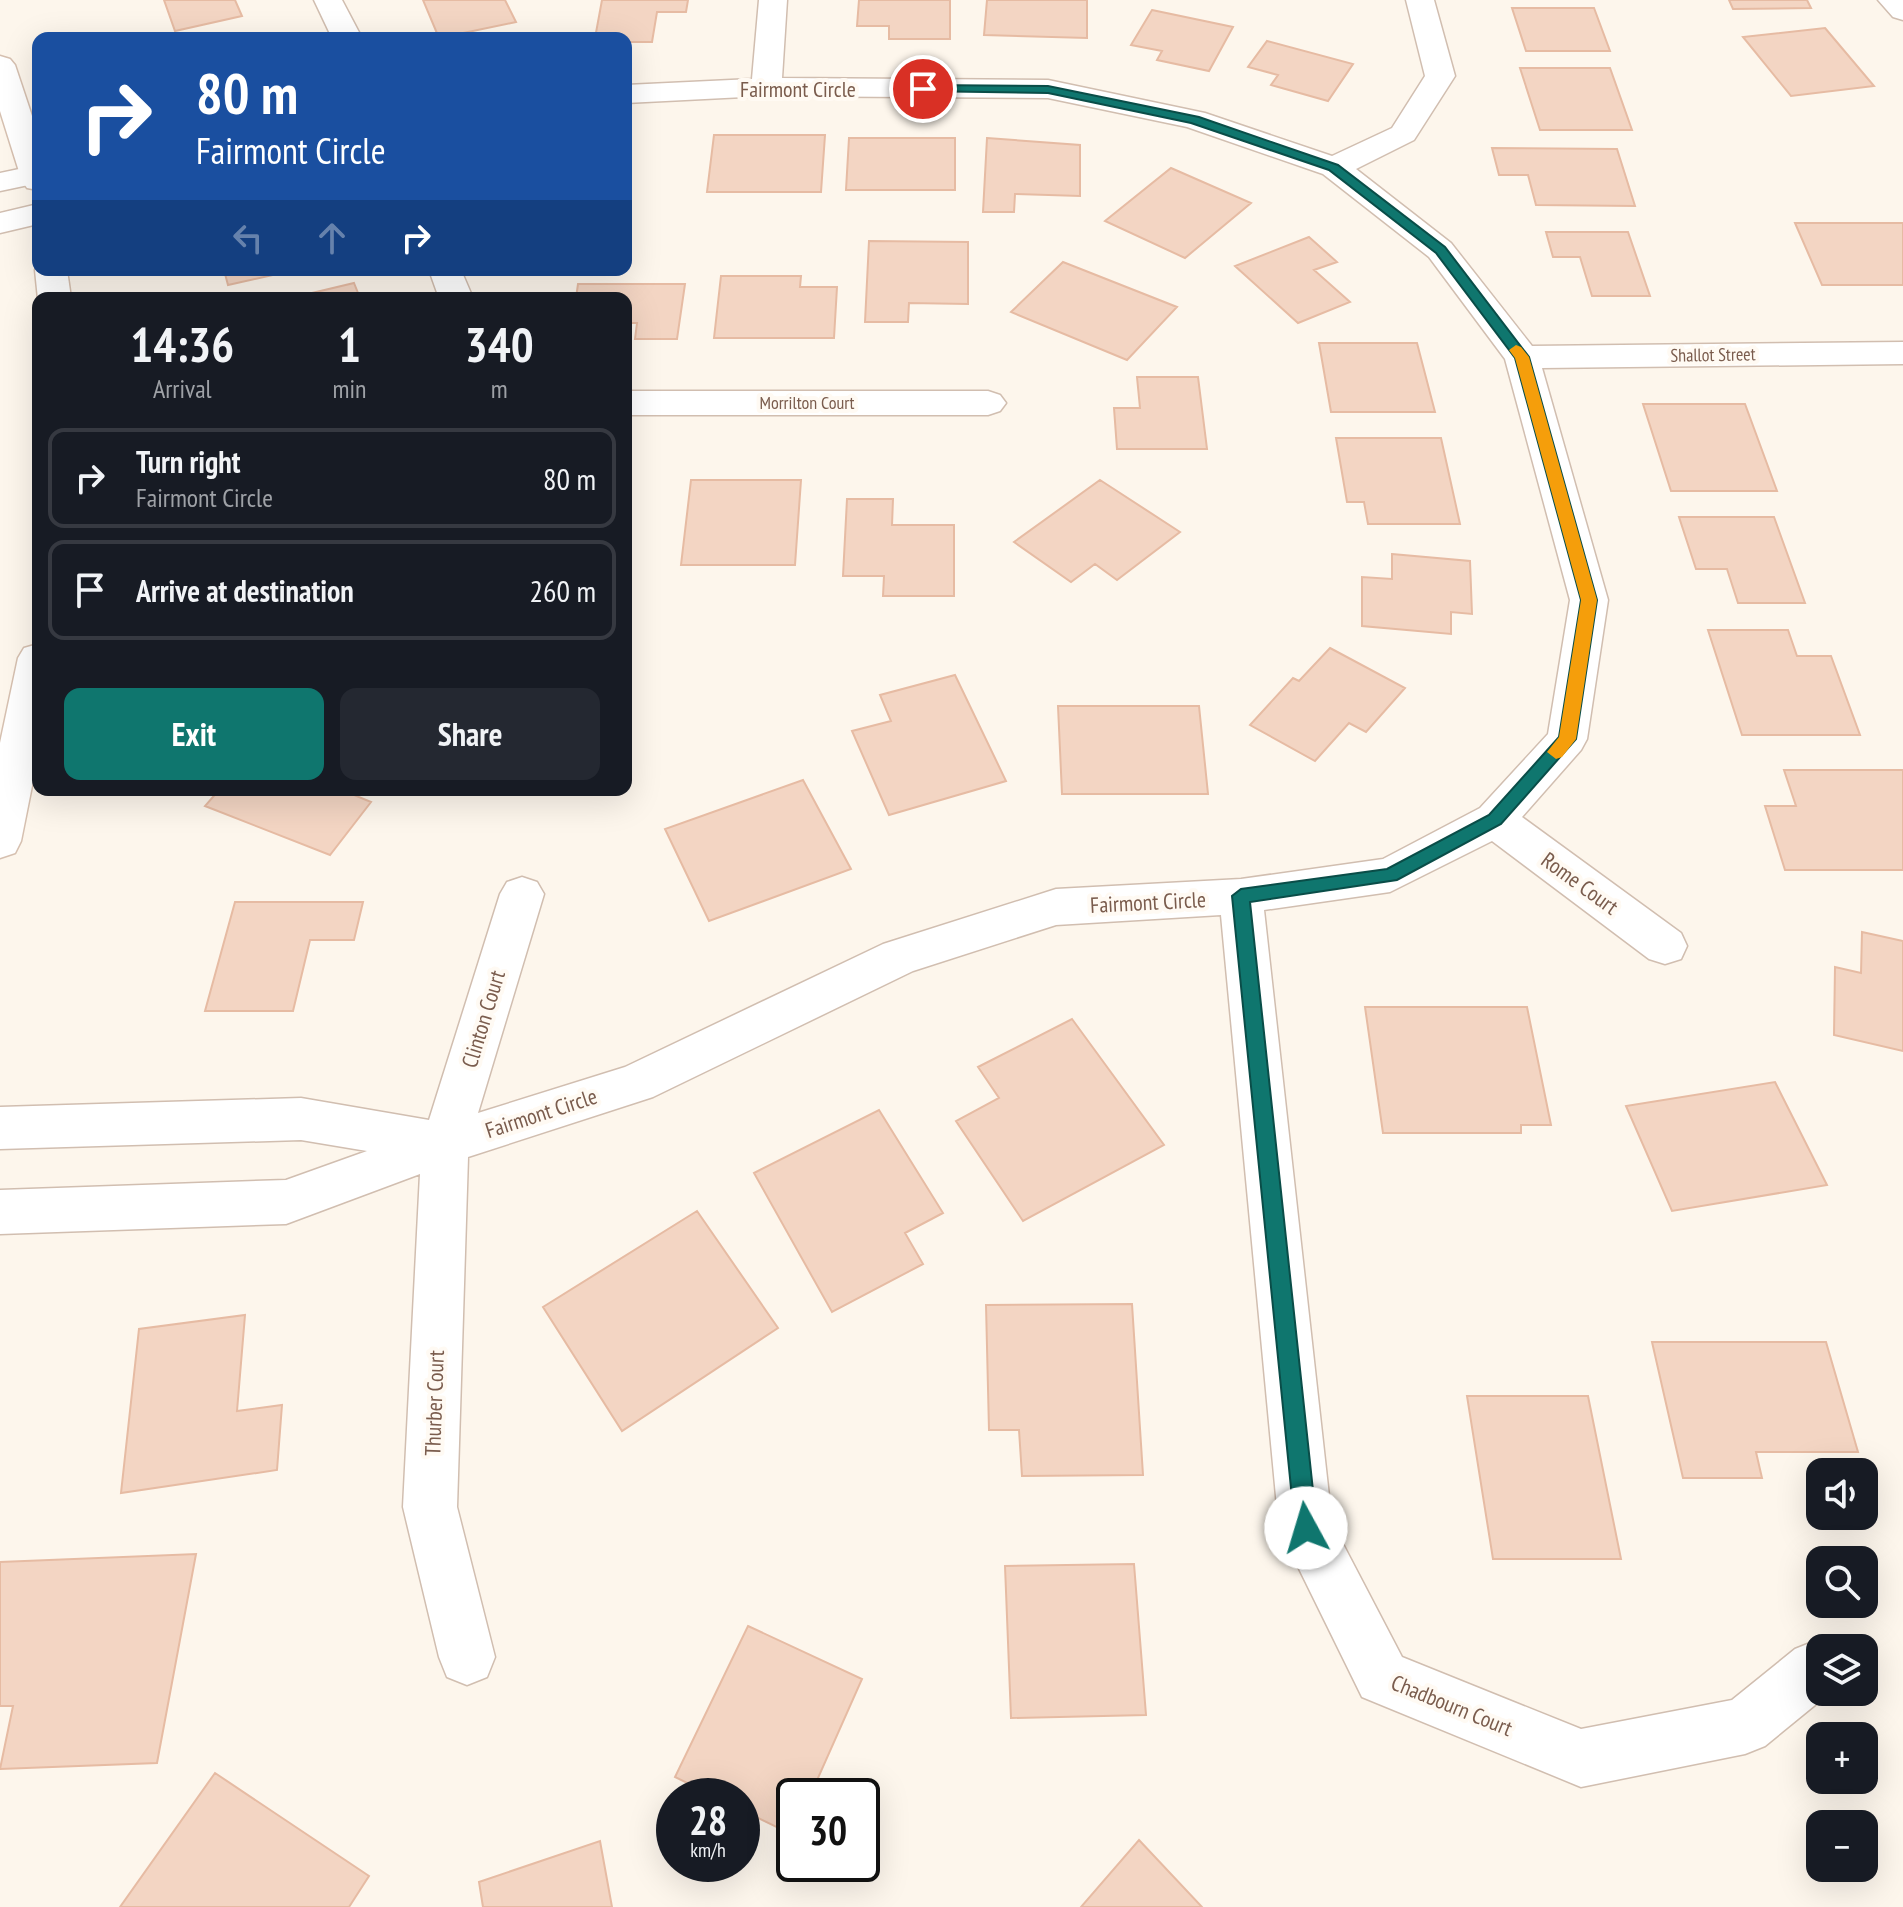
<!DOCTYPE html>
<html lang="en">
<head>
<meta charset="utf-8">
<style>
  body { margin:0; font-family:"PT Sans Narrow",sans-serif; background:#242831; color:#f1f3f6; height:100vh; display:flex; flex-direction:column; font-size:30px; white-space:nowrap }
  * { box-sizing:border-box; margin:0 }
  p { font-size:26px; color:#9ea1a6 }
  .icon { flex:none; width:44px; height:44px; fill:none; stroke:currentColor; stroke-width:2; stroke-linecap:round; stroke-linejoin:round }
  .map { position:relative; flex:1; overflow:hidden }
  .drawer { position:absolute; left:32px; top:292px; width:600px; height:504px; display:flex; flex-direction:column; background:#171b24; border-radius:16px; box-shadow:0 8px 32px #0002 }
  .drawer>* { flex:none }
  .banner { position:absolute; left:32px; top:32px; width:600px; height:244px; border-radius:16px; box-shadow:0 8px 32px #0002; background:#1a4fa0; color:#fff; overflow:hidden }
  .controls { position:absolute; left:1806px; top:1458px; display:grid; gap:16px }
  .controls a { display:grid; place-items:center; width:72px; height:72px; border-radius:16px; background:#171b24; box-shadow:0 8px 32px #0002; font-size:40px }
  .speed { position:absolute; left:656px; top:1778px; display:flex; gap:16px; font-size:40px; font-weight:700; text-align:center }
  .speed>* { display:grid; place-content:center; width:104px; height:104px; border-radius:50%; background:#171b24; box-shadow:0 8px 32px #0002; line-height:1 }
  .speed small { font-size:20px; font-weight:400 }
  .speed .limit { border:4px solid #111; border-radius:12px; background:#fff; color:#111 }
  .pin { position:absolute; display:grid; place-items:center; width:68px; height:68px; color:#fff; margin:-34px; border:4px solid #fff; border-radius:50%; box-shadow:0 2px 8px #0007 }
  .me { position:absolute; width:88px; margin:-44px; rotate:354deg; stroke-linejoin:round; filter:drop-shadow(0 0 6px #0008) }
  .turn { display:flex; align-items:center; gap:28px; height:168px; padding:0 32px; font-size:36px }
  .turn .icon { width:104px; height:104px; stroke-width:2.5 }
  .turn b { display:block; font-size:56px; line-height:68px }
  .lanes { display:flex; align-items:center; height:76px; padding:0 32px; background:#0003; justify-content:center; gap:40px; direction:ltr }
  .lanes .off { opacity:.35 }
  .eta { display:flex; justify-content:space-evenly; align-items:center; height:136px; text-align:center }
  .eta b { font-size:48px; font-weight:700; line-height:56px }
  .cta { display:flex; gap:16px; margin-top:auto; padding:16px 32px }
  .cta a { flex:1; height:92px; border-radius:16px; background:#0f766e; color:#fff; font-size:32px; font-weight:700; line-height:92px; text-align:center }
  .cta a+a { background:#242831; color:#f1f3f6 }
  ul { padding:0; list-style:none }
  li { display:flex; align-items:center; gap:24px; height:100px; margin:0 16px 12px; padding:0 16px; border:4px solid #363941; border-radius:16px }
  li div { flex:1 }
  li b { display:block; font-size:30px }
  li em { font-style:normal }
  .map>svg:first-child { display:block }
  .building { fill:#f3d5c3; stroke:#e6bba3; stroke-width:2 }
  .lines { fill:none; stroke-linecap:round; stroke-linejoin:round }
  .street-casing { stroke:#d1beb0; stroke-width:3 }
  .secondary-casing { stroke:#d6c0b0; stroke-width:3 }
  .street { fill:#fff; fill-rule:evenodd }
  .secondary { fill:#fff; fill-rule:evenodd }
  .route { fill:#0f766e; stroke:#0a4d48; stroke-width:2 }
  .slow { fill:#f59e0b }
  .labels { text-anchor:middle; stroke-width:8; stroke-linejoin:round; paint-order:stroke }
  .far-street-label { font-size:18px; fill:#7a5c4d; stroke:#fffaf3 }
  .street-label { font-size:22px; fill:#7a5c4d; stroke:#fffaf3 }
</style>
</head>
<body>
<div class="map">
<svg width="1903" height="1907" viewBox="0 0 1903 1907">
  <rect width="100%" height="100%" fill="#fdf6ec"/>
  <path class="building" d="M 164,0 L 235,0 L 242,16 L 175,31 Z
    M 423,0 L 505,0 L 516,22 L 439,38 Z
    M 602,0 L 688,0 L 686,12 L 657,12 L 652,42 L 626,42 L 626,38 L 595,38 Z
    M 859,0 L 950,0 L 950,39 L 889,39 L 889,26 L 857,26 Z
    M 987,0 L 1087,0 L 1087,38 L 984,35 Z
    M 1729,0 L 1807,0 L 1811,8 L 1733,9 Z
    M 1512,8 L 1594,8 L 1610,51 L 1526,51 Z
    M 1152,10 L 1233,27 L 1209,71 L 1157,60 L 1162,51 L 1131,45 Z
    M 1825,28 L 1874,86 L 1791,96 L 1743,37 Z
    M 1267,41 L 1353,64 L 1328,101 L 1271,85 L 1278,75 L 1248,67 Z
    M 1520,68 L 1610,68 L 1632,130 L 1540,130 Z
    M 714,135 L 825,135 L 821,192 L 707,192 Z
    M 849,138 L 955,138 L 955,190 L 846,190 Z
    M 987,138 L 1080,145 L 1080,196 L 1015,194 L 1014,212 L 983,212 Z
    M 1492,148 L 1617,149 L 1635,206 L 1536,205 L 1528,175 L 1499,175 Z
    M 1171,168 L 1251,203 L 1185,258 L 1105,221 Z
    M 1795,223 L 1903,223 L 1903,285 L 1822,285 Z
    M 1546,232 L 1628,232 L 1650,296 L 1592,296 L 1580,257 L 1553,257 Z
    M 1309,237 L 1337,262 L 1314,270 L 1350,302 L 1298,323 L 1235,266 Z
    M 869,241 L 968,242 L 968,304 L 909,303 L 908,322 L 865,322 Z
    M 1063,262 L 1177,307 L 1127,360 L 1011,312 Z
    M 224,270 L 295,270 L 228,285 Z
    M 721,276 L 801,276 L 800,287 L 837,287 L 834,338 L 714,338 Z
    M 354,283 L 360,298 L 291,298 Z
    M 578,284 L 685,284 L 677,339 L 635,339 L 637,323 L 626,323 L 626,298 L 576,298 Z
    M 1319,343 L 1417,343 L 1435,412 L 1331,412 Z
    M 1137,377 L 1198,377 L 1207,449 L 1117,449 L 1114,408 L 1140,408 Z
    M 1643,404 L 1745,404 L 1777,491 L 1671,491 Z
    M 1336,438 L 1441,438 L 1460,524 L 1368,524 L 1364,502 L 1347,502 Z
    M 691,480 L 801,480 L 795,565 L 681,565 Z
    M 1100,480 L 1180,532 L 1117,580 L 1095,564 L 1071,582 L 1014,542 Z
    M 847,499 L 893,499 L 892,525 L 954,525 L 954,596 L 883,596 L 884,576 L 843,576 Z
    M 1679,517 L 1774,517 L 1805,603 L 1738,603 L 1727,569 L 1696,569 Z
    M 1392,554 L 1470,561 L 1472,614 L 1451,612 L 1451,634 L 1362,626 L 1362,577 L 1392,579 Z
    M 1708,630 L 1788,630 L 1797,656 L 1831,656 L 1860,735 L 1742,735 Z
    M 1330,648 L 1405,688 L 1366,732 L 1349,723 L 1315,761 L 1250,725 L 1293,678 L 1299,681 Z
    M 955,675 L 1006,781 L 889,815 L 852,731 L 891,721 L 880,695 Z
    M 1058,706 L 1199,706 L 1208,794 L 1062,794 Z
    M 1784,770 L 1903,770 L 1903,870 L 1785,870 L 1765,806 L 1796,806 Z
    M 803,780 L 851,869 L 709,921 L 665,829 Z
    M 219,790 L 352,790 L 349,793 L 371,802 L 330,855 L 205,806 Z
    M 235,902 L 363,902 L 354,940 L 310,940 L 293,1011 L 205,1011 Z
    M 1862,932 L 1903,941 L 1903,1051 L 1834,1035 L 1835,967 L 1861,973 Z
    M 1365,1007 L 1527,1007 L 1551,1125 L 1521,1125 L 1521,1133 L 1383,1133 Z
    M 1072,1019 L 1164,1145 L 1023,1221 L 956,1121 L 999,1098 L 978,1067 Z
    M 1775,1082 L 1827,1185 L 1672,1211 L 1626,1106 Z
    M 879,1110 L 943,1213 L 905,1233 L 923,1264 L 832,1312 L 754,1173 Z
    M 697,1211 L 778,1328 L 622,1431 L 543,1307 Z
    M 1132,1304 L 1143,1475 L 1022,1476 L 1019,1430 L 989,1430 L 986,1305 Z
    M 245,1315 L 237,1411 L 282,1405 L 277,1470 L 121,1493 L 139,1329 Z
    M 1652,1342 L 1826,1342 L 1858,1452 L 1756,1452 L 1762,1478 L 1683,1478 Z
    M 1467,1396 L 1588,1396 L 1621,1559 L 1493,1559 Z
    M 196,1554 L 157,1763 L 0,1769 L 13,1706 L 0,1706 L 0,1562 Z
    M 1134,1564 L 1146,1715 L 1011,1718 L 1005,1566 Z
    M 748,1626 L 862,1679 L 810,1796 L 794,1796 L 793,1835 L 742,1810 L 742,1796 L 714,1796 L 675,1777 Z
    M 215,1773 L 369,1876 L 349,1907 L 120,1907 Z
    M 1139,1840 L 1202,1907 L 1081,1907 Z
    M 600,1841 L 612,1907 L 483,1907 L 479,1882 Z"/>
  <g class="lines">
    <g class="street-casing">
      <path id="street" d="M 314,0 L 342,0 L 362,38 L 332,38 Z
        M 759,0 L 787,0 L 782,78 L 1048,80 L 1205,113 L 1332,156 L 1392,128 L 1425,76 L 1406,0 L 1434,0 L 1455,76 L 1414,140 L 1356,169 L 1451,243 L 1532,346 L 1903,342 L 1903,364 L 1542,368 L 1608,600 L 1587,739 L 1581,750 L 1522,817 L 1681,933 L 1687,946 L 1681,959 L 1665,964 L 1649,959 L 1492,841 L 1390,892 L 1264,910 L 1332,1523 L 1402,1657 L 1581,1729 L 1732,1700 L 1795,1649 L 1815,1641 L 1832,1648 L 1820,1648 L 1820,1692 L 1831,1692 L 1765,1746 L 1745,1754 L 1581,1787 L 1362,1697 L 1279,1528 L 1221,915 L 1056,925 L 913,971 L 653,1097 L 468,1157 L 457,1507 L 495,1657 L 487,1677 L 467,1685 L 447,1677 L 439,1657 L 403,1507 L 420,1174 L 286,1224 L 0,1234 L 0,1190 L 286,1180 L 367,1151 L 301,1140 L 0,1149 L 0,1107 L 301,1098 L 429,1120 L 500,894 L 507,882 L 522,877 L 537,882 L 544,894 L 478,1113 L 625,1067 L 883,944 L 1056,889 L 1241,879 L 1383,859 L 1480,808 L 1548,734 L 1570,600 L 1505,359 L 1429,257 L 1323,174 L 1187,127 L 1048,98 L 766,96 L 626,103 L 626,85 L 752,79 Z
        M 1878,0 L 1903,0 L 1903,20 L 1893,17 Z
        M 38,165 L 38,183 L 0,191 L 0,173 Z
        M 38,204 L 38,224 L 0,233 L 0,213 Z
        M 429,270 L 461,270 L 473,298 L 439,298 Z
        M 626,391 L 988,391 L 1000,395 L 1006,403 L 1000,411 L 988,415 L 626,415 Z"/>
    </g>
    <g class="secondary-casing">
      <path id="secondary" d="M 0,56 L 10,59 L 15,65 L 38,134 L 38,190 L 27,188 L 22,181 L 0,111 Z
        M 38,265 L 38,270 L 67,270 L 71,298 L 38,299 L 35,270 Z
        M 38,644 L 38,756 L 21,841 L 15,853 L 0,858 L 0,743 L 18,658 L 24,648 Z"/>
    </g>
    <use href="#street" class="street"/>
    <use href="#secondary" class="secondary"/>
  </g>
  <path class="route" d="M 923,85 L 1048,86 L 1199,117 L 1338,165 L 1445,247 L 1529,357 L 1597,600 L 1576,739 L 1501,824 L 1397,880 L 1250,902 L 1317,1528 L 1313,1536 L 1306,1539 L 1298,1536 L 1295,1528 L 1232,896 L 1241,889 L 1387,869 L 1489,815 L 1559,737 L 1581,600 L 1515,358 L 1436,253 L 1329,170 L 1191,123 L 1048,93 L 918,91 L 918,86 Z"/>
  <path class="slow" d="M 1516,345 L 1521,347 L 1529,357 L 1597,600 L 1576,739 L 1562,757 L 1556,759 L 1547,752 L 1559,737 L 1581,600 L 1515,358 L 1509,350 Z"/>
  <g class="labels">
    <g class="far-street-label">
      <text transform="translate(1713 355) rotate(-1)" y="6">Shallot Street</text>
      <text x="807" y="409">Morrilton Court</text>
    </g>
    <g class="street-label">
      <text x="798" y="97">Fairmont Circle</text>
      <text transform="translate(1580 883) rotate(36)" y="8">Rome Court</text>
      <text transform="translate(1148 902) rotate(-3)" y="8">Fairmont Circle</text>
      <text transform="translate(483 1019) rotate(-73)" y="8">Clinton Court</text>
      <text transform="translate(541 1113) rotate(-18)" y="8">Fairmont Circle</text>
      <text transform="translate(434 1403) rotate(-88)" y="8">Thurber Court</text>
      <text transform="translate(1452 1705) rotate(22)" y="8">Chadbourn Court</text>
    </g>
  </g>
</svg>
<div class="controls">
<a><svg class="icon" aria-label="sound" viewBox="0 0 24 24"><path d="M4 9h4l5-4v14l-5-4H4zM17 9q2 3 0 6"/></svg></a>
<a><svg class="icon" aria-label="search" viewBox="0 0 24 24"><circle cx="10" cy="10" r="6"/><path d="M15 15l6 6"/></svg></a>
<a><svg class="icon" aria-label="layers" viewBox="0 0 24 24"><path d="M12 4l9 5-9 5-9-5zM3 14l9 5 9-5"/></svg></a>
<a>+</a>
<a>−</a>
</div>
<div class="speed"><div>28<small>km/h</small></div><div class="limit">30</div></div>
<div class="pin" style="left:923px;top:89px;background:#d93025"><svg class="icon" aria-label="arrive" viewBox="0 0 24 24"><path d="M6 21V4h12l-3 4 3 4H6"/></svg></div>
<svg class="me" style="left:1306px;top:1528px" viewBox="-20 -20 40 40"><circle r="19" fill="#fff"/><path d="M0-13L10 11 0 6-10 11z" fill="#0f766e"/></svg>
<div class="banner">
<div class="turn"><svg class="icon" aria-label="right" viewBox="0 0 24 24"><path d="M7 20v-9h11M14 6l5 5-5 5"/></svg><div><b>80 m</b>Fairmont Circle</div></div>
<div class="lanes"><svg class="icon off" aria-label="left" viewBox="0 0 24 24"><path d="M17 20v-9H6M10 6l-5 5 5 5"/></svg><svg class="icon off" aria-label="ahead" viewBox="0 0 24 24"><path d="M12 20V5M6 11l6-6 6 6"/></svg><svg class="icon" aria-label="right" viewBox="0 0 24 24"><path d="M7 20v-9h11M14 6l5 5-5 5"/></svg></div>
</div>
<section class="drawer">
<div class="eta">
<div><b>14:36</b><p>Arrival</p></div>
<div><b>1</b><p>min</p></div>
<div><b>340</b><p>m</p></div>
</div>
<ul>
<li><svg class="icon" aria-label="right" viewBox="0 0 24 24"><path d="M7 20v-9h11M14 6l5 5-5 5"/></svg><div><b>Turn right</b><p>Fairmont Circle</p></div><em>80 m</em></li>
<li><svg class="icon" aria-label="arrive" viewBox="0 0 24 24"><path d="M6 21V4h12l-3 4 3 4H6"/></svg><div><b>Arrive at destination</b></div><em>260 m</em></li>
</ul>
<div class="cta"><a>Exit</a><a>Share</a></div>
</section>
</div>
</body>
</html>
